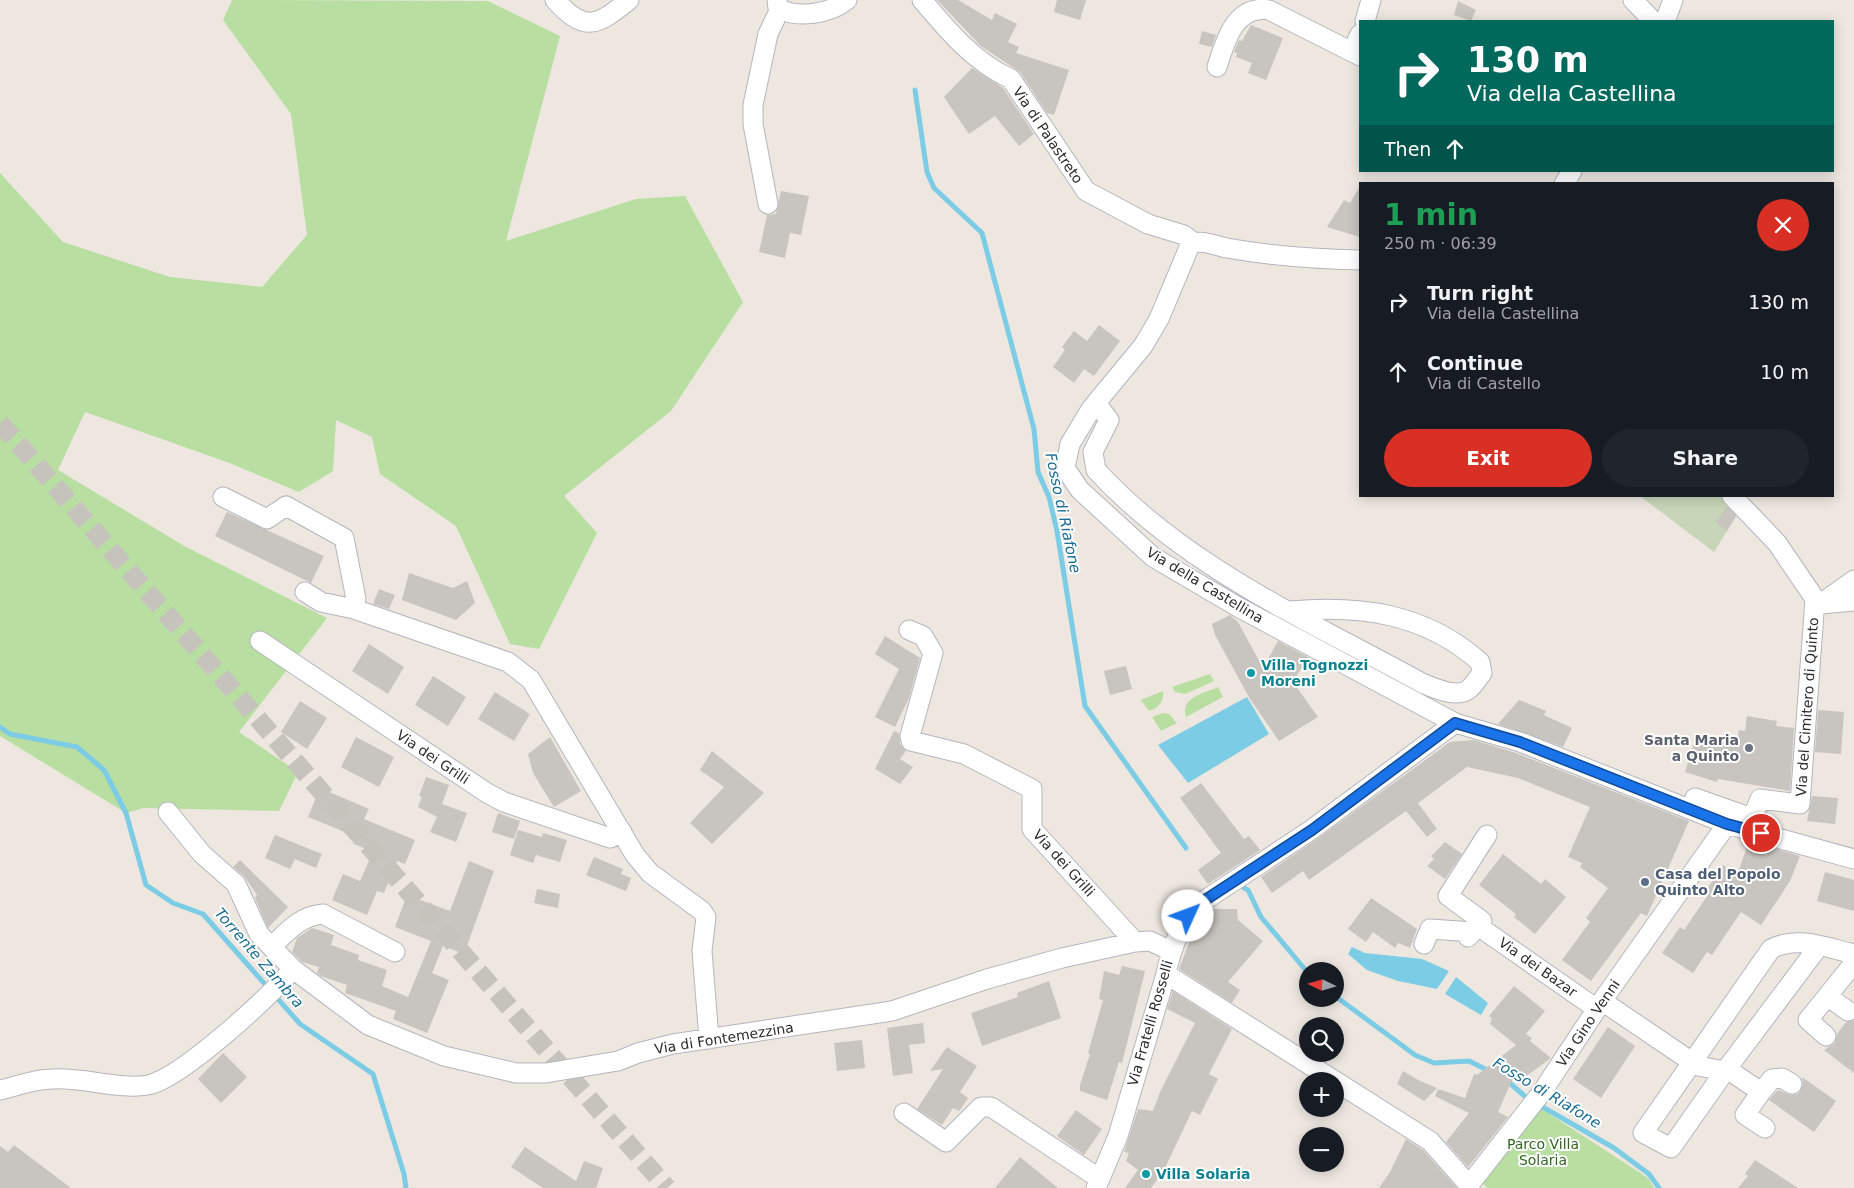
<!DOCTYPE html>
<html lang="en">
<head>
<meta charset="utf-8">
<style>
  body { margin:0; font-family:"DejaVu Sans",sans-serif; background:#20242c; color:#f1f3f6; height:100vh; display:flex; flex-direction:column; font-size:19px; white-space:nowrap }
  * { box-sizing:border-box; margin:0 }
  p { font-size:16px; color:#9ea1a6 }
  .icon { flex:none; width:28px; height:28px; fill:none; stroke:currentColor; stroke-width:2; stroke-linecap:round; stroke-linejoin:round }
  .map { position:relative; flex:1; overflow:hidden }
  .sheet { position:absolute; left:1359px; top:182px; width:475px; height:315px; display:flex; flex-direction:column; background:#171b24; border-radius:0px; box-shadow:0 2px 12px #0003 }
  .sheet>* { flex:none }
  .top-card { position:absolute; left:1359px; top:20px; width:475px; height:152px; border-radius:0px; box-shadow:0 2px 12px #0003; background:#00695c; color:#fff; overflow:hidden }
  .needle { width:32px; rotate:275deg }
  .fabs { position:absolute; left:1299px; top:962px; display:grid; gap:10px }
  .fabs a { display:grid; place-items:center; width:45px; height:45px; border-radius:50%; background:#171b24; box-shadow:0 2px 12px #0003; font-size:25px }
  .pin { position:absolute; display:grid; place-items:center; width:42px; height:42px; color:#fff; margin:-21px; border:2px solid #fff; border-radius:50%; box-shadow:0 1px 5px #0007 }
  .me { position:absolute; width:55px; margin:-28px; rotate:47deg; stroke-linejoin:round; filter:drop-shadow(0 0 4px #0008) }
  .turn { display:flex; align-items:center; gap:18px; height:105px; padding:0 25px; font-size:22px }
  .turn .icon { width:65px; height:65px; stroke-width:2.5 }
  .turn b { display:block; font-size:35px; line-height:42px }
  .then { display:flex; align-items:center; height:48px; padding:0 25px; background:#0003; gap:10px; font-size:19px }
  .round { display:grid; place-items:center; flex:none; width:52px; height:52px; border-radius:26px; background:#20242c }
  .overview { display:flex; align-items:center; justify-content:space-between; height:85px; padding:0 25px }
  h1 { font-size:30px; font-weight:800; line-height:38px; color:#1e9e55 }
  .button { display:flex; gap:10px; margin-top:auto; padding:10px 25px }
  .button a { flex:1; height:58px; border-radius:30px; background:#d93025; color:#fff; font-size:20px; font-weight:800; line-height:58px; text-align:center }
  .button a+a { background:#20242c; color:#f1f3f6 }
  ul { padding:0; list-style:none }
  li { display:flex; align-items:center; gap:15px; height:70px; padding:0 25px }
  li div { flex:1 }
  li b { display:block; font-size:19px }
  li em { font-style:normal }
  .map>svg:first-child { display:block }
  .green { fill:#b8dea1 }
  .cemetery { fill:#c7d5b9 }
  .water { fill:#7ccce5 }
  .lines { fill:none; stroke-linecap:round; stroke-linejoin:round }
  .stream { stroke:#7ccce5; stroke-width:5 }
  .building { fill:#c8c4bf }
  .minor-tunnel { stroke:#c6c2bc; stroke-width:19; stroke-dasharray:19 9; stroke-linecap:butt }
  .minor-casing { stroke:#b3b6be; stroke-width:21 }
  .minor { stroke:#fff; stroke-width:19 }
  .route-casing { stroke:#114b97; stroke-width:12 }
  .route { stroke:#1a73e8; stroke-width:9 }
  .culture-dot { fill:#0f9aa8; stroke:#fff; stroke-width:2 }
  .worship-dot { fill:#6b7280; stroke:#fff; stroke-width:2 }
  .service-dot { fill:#5c6f8a; stroke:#fff; stroke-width:2 }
  .labels { text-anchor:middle; stroke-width:4; stroke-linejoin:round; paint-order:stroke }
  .street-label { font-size:14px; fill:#2c2c2c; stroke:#fff }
  .culture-label { font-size:14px; font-weight:bold; fill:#0d838f; stroke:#fff; text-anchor:start }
  .worship-label { font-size:14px; font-weight:bold; fill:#5b616d; stroke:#fff; text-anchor:end }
  .service-label { font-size:14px; font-weight:bold; fill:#4e5e75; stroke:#fff; text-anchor:start }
  .park-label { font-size:14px; fill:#316521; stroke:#fff }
  .water-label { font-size:15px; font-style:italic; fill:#196d94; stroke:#fff }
</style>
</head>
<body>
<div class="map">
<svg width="1854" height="1188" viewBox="0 0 1854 1188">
  <rect width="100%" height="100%" fill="#ede7e0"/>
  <path class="green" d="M 232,0 L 488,1 L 560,36 L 506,241 L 636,199 L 685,196 L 743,302 L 671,411 L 564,496 L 597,533 L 539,649 L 510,644 L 456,526 L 380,474 L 372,437 L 336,420 L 333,471 L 299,492 L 227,462 L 85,412 L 58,470 L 186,547 L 327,618 L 239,732 L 298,772 L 279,811 L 143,808 L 126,813 L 0,736 L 0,173 L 63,242 L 170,277 L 262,287 L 307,235 L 291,114 L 223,20 Z
    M 1210,674 L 1214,681 L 1185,694 L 1175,692 L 1172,687 Z
    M 1218,687 L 1223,697 L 1186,717 C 1180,697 1205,693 1218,687 Z
    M 1163,691 C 1164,701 1159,708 1149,711 L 1141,700 Z
    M 1163,713 L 1169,714 L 1177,723 L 1161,731 L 1152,717 Z
    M 1534,1104 L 1648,1178 L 1654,1188 L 1487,1188 L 1479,1179 Z"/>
  <path class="cemetery" d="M 1640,496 L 1722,496 L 1738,513 L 1714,552 Z"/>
  <path class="water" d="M 1247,697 L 1269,734 L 1188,783 L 1158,745 Z
    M 1352,947 L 1365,953 L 1422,959 L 1449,971 L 1437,989 L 1398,981 L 1367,970 L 1348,954 Z
    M 1456,977 L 1488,1003 L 1481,1015 L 1445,994 Z"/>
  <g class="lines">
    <path class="stream" d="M 915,90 L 927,172 L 934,188 L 982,233 L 1034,429 L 1038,472 L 1049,497 L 1057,531 L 1085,706 L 1186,848
      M 0,727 L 10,734 L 77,747 L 104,770 L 126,813 L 146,885 L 173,903 L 203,914 L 300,1024 L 373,1074 L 404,1174 L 406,1188
      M 1244,888 L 1248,890 L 1261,917 L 1308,973
      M 1335,996 L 1415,1055 L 1434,1063 L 1469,1061 L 1491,1072
      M 1505,1079 L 1527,1098 L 1614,1148 L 1649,1174 L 1659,1188"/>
  </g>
  <path class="building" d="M 937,0 L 958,0 L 992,20 L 995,13 L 1017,24 L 1008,42 L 1019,47 L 1016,53 L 1069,70 L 1054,115 L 1047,113 L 1020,72 L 981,46 Z
    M 1057,0 L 1086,0 L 1080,20 L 1054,12 Z
    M 1458,1 L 1476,10 L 1471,21 L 1454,15 Z
    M 1251,25 L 1283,38 L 1266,80 L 1248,73 L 1252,63 L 1236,57 L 1237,53 L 1234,52 L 1239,40 L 1242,41 Z
    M 1202,31 L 1216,35 L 1212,47 L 1199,44 Z
    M 972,68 L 1003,88 L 1034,134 L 1019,146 L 995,116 L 969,134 L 944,97 Z
    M 1360,186 L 1360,237 L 1327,227 L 1344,200 L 1350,203 Z
    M 781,191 L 809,196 L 801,235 L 790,233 L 785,258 L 759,252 L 767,215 L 776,214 Z
    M 1099,325 L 1120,341 L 1094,376 L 1084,369 L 1074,383 L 1053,367 L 1065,350 L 1062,347 L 1074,331 L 1087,341 Z
    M 1727,507 L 1736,516 L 1727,531 L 1716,522 Z
    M 227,512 L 324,556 L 311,583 L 215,536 Z
    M 409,573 L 453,588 L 467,581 L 475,603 L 456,620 L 402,600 Z
    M 379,589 L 395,595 L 389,609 L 373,604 Z
    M 1230,615 L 1238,622 L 1263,668 L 1278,641 L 1308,657 L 1293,682 L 1318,717 L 1279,741 L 1250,699 L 1215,635 L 1212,624 Z
    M 885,636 L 920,658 L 909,698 L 895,727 L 875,717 L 899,669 L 875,654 Z
    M 369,644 L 404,667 L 388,694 L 352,671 Z
    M 1126,666 L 1132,689 L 1110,695 L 1104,671 Z
    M 433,676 L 466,697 L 448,726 L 415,705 Z
    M 495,692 L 530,714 L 514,741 L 478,719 Z
    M 1519,700 L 1546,711 L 1544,715 L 1572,728 L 1563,747 L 1498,724 Z
    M 300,701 L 327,718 L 307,749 L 281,732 Z
    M 1818,710 L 1844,712 L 1841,754 L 1815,752 Z
    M 1747,716 L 1777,721 L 1776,726 L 1794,728 L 1790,791 L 1718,779 L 1717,782 L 1685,772 L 1697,734 L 1736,746 L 1739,730 L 1745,731 Z
    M 894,731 L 899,733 L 900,744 L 906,751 L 900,759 L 913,767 L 900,784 L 875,769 Z
    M 356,737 L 394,757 L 379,787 L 341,767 Z
    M 550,737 L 581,791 L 554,807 L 533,773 L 528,754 Z
    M 1474,740 L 1516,753 L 1689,821 L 1647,916 L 1641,913 L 1591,981 L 1562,960 L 1590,922 L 1586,918 L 1608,888 L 1580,867 L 1582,863 L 1568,857 L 1590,807 L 1518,778 L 1467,767 L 1418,803 L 1437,829 L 1427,837 L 1406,811 L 1309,880 L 1303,871 L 1272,893 L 1261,877 L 1317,839 L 1450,742 Z
    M 712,751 L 764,793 L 712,844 L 690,823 L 724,787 L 700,770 Z
    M 426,777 L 449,785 L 442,804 L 467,813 L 456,842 L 430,832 L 437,817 L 418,807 L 422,797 L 419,796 Z
    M 1201,783 L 1244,839 L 1249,836 L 1260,850 L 1208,884 L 1198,870 L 1221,853 L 1180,798 Z
    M 320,788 L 369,809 L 364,819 L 415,840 L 405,864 L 397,861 L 384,893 L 377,891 L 367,915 L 332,900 L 343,874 L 360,881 L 373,852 L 354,844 L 357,837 L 308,817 Z
    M 1812,796 L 1838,798 L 1835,824 L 1807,821 Z
    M 498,813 L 520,821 L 514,839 L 492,832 Z
    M 518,830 L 542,837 L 543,833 L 567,840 L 560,862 L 536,855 L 533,863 L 510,855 Z
    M 275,835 L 322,854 L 316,868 L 295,859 L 290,869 L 265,858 Z
    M 1445,842 L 1462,854 L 1445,879 L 1427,866 L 1434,859 L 1431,856 Z
    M 1747,847 L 1766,855 L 1770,847 L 1800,856 L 1790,881 L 1761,925 L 1741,912 L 1712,955 L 1707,952 L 1693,973 L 1662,953 L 1680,927 L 1684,930 L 1710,892 L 1707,889 L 1723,865 L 1737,875 Z
    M 1503,854 L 1541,884 L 1545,879 L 1566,897 L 1535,934 L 1514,917 L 1516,914 L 1479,885 Z
    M 594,857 L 623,869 L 621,874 L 631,878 L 626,891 L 586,875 Z
    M 240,860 L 288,907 L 268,928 L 255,898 L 257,895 L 244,876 L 233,867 Z
    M 469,861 L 494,871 L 464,954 L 443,946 L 432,973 L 449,980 L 427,1033 L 393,1019 L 396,1011 L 345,993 L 347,985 L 321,976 L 317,973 L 319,967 L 302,962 L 292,952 L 297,938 L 312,928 L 334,935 L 331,945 L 359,955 L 358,960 L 387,970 L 382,986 L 408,997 L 431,941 L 395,927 L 407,895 L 450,911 Z
    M 1825,872 L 1854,880 L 1854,911 L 1817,901 Z
    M 537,889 L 560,894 L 558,908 L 534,903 Z
    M 1371,898 L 1417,929 L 1410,948 L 1398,943 L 1395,948 L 1373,932 L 1366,942 L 1348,929 Z
    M 1212,909 L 1237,909 L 1238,920 L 1263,941 L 1228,982 L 1240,990 L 1232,1003 L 1179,969 L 1195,927 L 1204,914 Z
    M 1122,966 L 1145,971 L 1122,1063 L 1119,1062 L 1107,1100 L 1080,1091 L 1080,1085 L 1090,1054 L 1088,1053 L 1103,1000 L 1099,999 L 1104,971 L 1119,975 Z
    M 1049,981 L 1061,1018 L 982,1046 L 971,1013 L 1018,997 L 1017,993 Z
    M 1514,986 L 1545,1011 L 1526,1034 L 1532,1038 L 1530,1041 L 1551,1058 L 1521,1080 L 1515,1074 L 1498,1112 L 1508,1117 L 1468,1167 L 1446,1142 L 1469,1113 L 1435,1096 L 1438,1089 L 1465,1098 L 1474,1074 L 1477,1075 L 1516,1045 L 1490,1024 L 1492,1018 L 1489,1016 Z
    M 1173,991 L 1232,1029 L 1209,1074 L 1218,1079 L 1200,1115 L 1192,1111 L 1163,1172 L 1151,1188 L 1125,1188 L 1138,1170 L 1126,1161 L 1129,1153 L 1124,1152 L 1138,1109 L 1153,1111 L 1160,1092 L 1195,1023 L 1167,1009 Z
    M 1854,1020 L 1854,1073 L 1824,1050 L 1835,1043 L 1837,1034 L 1846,1022 Z
    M 923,1023 L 925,1043 L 909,1045 L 913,1073 L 893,1076 L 887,1028 Z
    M 1608,1027 L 1635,1046 L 1601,1098 L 1573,1079 Z
    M 862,1040 L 865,1068 L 837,1071 L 834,1043 Z
    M 947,1047 L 977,1066 L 960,1092 L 968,1098 L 959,1111 L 953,1108 L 942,1125 L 917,1109 L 943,1069 L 930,1071 Z
    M 223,1053 L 247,1077 L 221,1103 L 198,1079 Z
    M 1403,1071 L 1420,1081 L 1437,1088 L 1424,1101 L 1397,1084 Z
    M 1802,1077 L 1836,1101 L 1814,1132 L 1769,1100 L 1778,1090 L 1791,1095 L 1798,1094 L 1803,1085 Z
    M 1076,1110 L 1102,1129 L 1084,1155 L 1057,1136 Z
    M 1406,1139 L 1423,1150 L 1457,1188 L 1379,1188 L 1390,1172 Z
    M 14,1145 L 71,1188 L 0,1188 L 0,1146 L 8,1152 Z
    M 525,1147 L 576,1181 L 584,1161 L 603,1168 L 596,1188 L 543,1188 L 511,1167 Z
    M 1020,1157 L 1058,1188 L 995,1188 Z
    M 1755,1160 L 1798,1188 L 1738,1188 L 1748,1176 L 1745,1174 Z"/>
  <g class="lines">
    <path class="minor-tunnel" d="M 0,423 L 667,1188"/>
    <g class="minor-casing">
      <path id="minor" d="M 555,0 C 585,33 597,26 629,0
        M 777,0 L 778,8 C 797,19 830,14 847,0
        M 922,0 C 948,31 974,62 1011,79 L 1086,191 L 1148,224 L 1184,235 L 1193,242
        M 1633,0 L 1653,21
        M 1365,21 L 1371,0
        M 1665,21 L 1673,0
        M 1352,52 L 1360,34
        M 1217,67 C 1225,42 1235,4 1269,10 L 1360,56
        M 1564,184 L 1572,171
        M 768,204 L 753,124 L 753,105 L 768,34 L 780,9
        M 1360,260 C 1316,259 1271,256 1227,248 C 1216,246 1200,238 1190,245 L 1159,319 L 1143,346 L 1091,409 L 1070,444 L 1065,468 L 1080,490 L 1153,557 L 1238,607 L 1455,723 L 1520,742 L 1727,824 L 1854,859
        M 1096,403 L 1109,420 L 1093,452 L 1096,470 C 1185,567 1309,621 1422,683 C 1434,688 1457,699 1469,689 C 1474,685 1478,678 1482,673 L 1480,662 C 1425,613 1360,605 1290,611
        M 1732,496 L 1777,543 L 1815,599 L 1800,804 L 1760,799 L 1752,818
        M 223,497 L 267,519 L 286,506 L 344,538 L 356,599 L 354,609
        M 305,592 L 321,602 L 354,609 L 508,662 L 531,680 L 635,855 L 650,873 L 702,911 L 706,917 L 702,951 L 709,1039
        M 1821,604 L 1854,601
        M 1819,605 L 1854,580
        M 909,630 L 923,636 L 933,653 L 910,736 L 911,741 L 964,754 L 1032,789 L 1032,829 L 1135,942
        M 260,641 L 487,793 L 504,802 L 610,838 L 622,832
        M 1695,798 L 1763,822
        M 168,812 L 202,854 L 236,884 L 259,934 L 293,969 L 368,1025 L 444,1056 L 516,1073 L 546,1073 L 618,1061 L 638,1053 L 673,1044 L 892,1011 L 987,979 L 1062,958 L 1135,942 L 1150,941 L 1171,951
        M 1478,926 L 1482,921 L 1448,896 L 1487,835
        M 1468,937 L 1478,926 L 1597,1009
        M 1424,944 L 1430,929 L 1473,932
        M 272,946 C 288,931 300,916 323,914 L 395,952
        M 1819,946 L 1725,1071 L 1671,1148 L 1643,1133 L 1771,949 C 1797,935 1828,948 1854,954
        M 1166,974 L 1430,1141 L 1469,1185 L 1542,1092 L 1602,1001 L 1727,824
        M 1827,996 L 1848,1011
        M 1602,1001 L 1698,1066 L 1725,1071
        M 1826,1036 L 1808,1020 L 1854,963
        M 1727,1069 L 1761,1092 L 1745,1115 L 1765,1128
        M 0,1090 C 17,1086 35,1079 52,1079 C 83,1077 119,1090 148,1085 C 180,1079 271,996 293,969
        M 1761,1092 L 1772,1079 L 1782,1078 L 1792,1084
        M 904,1113 L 946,1142 L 981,1107 L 991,1107 L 1100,1179
        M 1096,1188 L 1118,1136 L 1166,974 C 1171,949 1180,926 1196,906 L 1311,830 L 1455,723"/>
    </g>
    <use href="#minor" class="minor"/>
  </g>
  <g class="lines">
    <g class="route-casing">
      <path id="route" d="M 1188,916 L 1196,906 L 1312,830 L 1455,723 L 1520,742 L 1727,824 L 1761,833"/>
    </g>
    <use href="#route" class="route"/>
  </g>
  <g class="culture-dot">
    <circle cx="1251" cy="673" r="5"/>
    <circle cx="1146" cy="1174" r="5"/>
  </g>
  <circle class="worship-dot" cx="1749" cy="748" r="5"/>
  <circle class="service-dot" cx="1645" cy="882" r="5"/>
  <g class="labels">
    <g class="street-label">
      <text transform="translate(1048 135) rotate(56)" y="5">Via di Palastreto</text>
      <text transform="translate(1205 585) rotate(31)" y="5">Via della Castellina</text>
      <text transform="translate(1807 707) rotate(-86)" y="5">Via del Cimitero di Quinto</text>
      <text transform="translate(433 757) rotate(34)" y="5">Via dei Grilli</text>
      <text transform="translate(1064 863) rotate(48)" y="5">Via dei Grilli</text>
      <text transform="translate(1538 967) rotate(35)" y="5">Via dei Bazar</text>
      <text transform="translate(1150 1023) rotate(-74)" y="5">Via Fratelli Rosselli</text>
      <text transform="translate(1588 1023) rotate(-56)" y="5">Via Gino Venni</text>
      <text transform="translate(724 1038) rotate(-9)" y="5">Via di Fontemezzina</text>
    </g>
    <g class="culture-label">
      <text x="1261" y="670">Villa Tognozzi<tspan x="1261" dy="16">Moreni</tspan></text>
      <text x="1156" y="1179">Villa Solaria</text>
    </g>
    <g class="worship-label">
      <text x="1739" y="745">Santa Maria<tspan x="1739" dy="16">a Quinto</tspan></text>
    </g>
    <g class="service-label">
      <text x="1655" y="879">Casa del Popolo<tspan x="1655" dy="16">Quinto Alto</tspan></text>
    </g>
    <g class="park-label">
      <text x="1543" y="1149">Parco Villa<tspan x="1543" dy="16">Solaria</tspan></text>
    </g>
    <g class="water-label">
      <text transform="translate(1063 513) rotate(78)" y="5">Fosso di Riafone</text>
      <text transform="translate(259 958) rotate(49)" y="5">Torrente Zambra</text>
      <text transform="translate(1547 1093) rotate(31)" y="5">Fosso di Riafone</text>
    </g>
  </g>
</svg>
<div class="fabs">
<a><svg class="needle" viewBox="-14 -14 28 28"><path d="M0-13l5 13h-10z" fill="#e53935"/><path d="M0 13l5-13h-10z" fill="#9ea1a6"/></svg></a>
<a><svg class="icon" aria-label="search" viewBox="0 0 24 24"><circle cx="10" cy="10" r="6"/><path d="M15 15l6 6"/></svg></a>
<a>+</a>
<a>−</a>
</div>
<div class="pin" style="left:1761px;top:833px;background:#d93025"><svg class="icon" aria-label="arrive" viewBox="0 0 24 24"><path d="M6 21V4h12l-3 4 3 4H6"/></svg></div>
<svg class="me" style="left:1188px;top:916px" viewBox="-20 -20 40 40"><circle r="19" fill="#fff"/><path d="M0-13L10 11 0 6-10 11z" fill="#1a73e8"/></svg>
<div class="top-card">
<div class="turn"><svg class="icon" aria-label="right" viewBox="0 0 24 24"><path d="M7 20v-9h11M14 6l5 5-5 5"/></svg><div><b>130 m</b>Via della Castellina</div></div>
<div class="then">Then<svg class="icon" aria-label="ahead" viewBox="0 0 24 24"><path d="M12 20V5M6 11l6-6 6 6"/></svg></div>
</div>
<section class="sheet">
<div class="overview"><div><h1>1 min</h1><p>250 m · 06:39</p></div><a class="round" style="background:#d93025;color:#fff"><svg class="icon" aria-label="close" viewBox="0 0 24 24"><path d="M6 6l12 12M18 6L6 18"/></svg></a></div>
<ul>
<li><svg class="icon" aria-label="right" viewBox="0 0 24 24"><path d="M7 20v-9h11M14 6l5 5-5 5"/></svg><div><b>Turn right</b><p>Via della Castellina</p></div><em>130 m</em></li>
<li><svg class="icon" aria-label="ahead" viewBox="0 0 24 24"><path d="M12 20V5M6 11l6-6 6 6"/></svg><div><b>Continue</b><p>Via di Castello</p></div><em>10 m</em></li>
</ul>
<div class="button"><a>Exit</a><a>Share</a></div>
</section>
</div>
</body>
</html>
